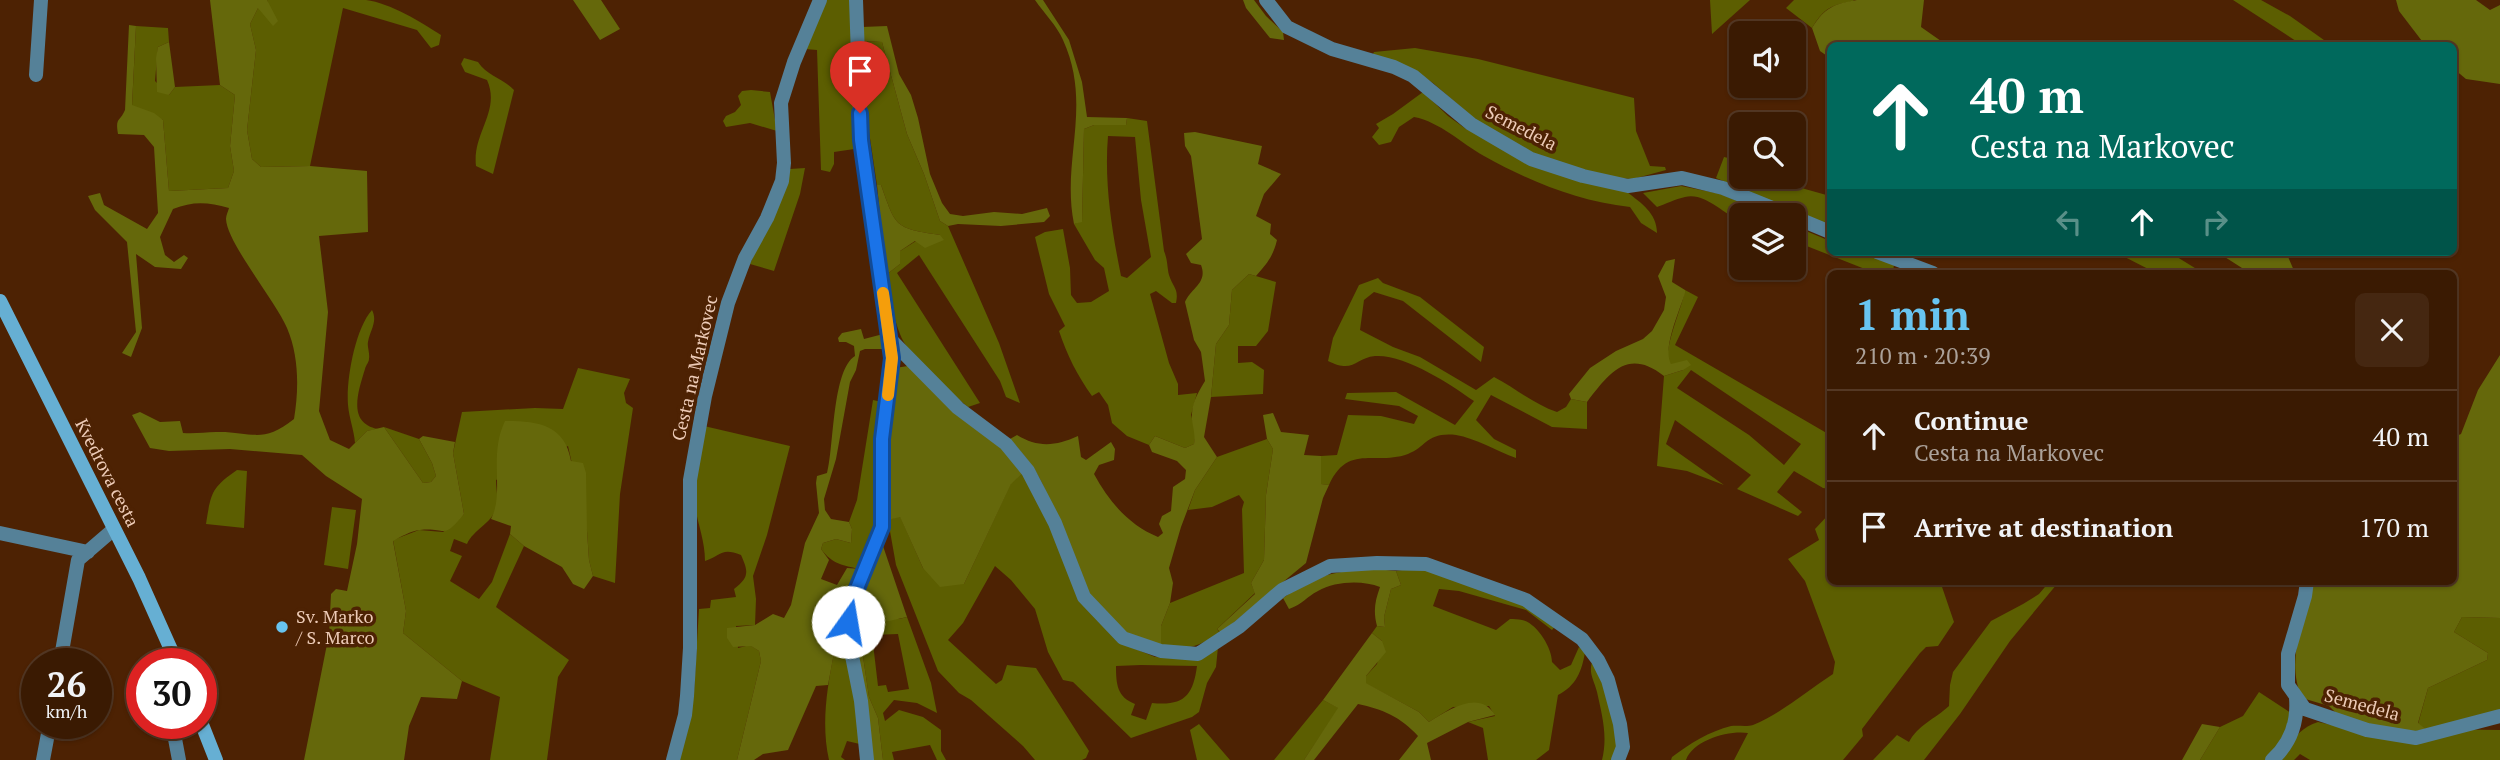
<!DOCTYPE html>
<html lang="en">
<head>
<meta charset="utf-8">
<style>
  body { margin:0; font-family:"PT Serif",serif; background:#452711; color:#f1f3f6; height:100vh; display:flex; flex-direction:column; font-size:26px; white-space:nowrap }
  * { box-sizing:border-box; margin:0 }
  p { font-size:23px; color:#aba199 }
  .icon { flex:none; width:38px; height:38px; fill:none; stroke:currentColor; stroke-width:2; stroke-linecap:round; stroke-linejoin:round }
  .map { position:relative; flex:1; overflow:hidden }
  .sheet { position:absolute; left:1827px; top:270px; width:630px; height:315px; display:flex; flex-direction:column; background:#3a1a02; border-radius:10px; box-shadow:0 2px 5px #0004,0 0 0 2px #543824 }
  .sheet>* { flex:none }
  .top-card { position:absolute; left:1827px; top:42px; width:630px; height:214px; border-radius:10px; box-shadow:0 2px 5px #0004,0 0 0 2px #543824; background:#00695c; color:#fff; overflow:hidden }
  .fabs { position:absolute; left:1729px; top:21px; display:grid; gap:14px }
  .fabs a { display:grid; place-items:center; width:77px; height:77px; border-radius:10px; background:#3a1a02; box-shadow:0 2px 5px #0004,0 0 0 2px #543824; font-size:35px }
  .speed { position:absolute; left:21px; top:648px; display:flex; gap:14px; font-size:35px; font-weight:700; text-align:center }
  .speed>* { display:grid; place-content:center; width:91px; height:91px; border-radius:50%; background:#3a1a02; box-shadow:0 2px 5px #0004,0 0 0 2px #543824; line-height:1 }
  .speed small { font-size:18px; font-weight:400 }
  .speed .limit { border:10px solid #d22; background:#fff; color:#111 }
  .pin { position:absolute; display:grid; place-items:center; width:60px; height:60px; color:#fff; margin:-72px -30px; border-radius:50% 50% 50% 0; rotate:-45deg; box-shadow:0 0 7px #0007 }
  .pin .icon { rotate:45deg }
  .me { position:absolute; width:77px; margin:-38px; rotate:13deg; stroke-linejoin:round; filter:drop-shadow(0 0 5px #0008) }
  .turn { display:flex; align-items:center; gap:24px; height:147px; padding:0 28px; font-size:32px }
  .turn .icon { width:91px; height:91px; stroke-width:2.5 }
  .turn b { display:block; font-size:49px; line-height:60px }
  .lanes { display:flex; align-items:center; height:66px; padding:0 28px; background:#0003; justify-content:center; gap:35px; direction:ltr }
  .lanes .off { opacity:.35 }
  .round { display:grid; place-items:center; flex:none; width:74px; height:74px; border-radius:10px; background:#452711 }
  .overview { display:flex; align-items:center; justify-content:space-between; height:119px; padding:0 28px }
  h1 { font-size:42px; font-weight:700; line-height:52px; color:#68c4f0 }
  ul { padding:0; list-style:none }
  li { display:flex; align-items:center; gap:21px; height:91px; padding:0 28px; border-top:2px solid #543824 }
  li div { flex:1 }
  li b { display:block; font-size:26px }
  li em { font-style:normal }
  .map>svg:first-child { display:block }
  .green { fill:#5c5e01; fill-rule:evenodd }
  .forest { fill:#65680b }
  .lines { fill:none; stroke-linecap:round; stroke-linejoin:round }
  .street { stroke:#558198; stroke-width:14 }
  .secondary { stroke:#66afd3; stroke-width:14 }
  .route-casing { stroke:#114b97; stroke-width:18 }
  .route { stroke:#1a73e8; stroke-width:12 }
  .slow { stroke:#f59e0b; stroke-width:12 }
  .poi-dot { fill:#68c4f0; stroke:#4d2203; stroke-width:2.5 }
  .labels { text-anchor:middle; stroke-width:7; stroke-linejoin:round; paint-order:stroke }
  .street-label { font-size:18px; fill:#edcbb7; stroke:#4d2203 }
  .poi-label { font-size:18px; fill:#edcbb7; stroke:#4d2203; text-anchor:start }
</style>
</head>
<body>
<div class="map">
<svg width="2500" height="760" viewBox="0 0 2500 760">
  <rect width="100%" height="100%" fill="#4d2203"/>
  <path class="green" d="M 267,0 C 298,0 337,0 366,0 C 390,3 421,22 441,35 L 439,45 L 431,48 L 417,30 L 343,8 L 310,166 L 261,167 L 252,159 L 247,130 L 256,50 L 250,24 L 258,8 L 268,3 Z
    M 824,0 L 851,0 L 861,148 L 834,152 L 834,164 L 830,172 L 821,170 L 817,50 L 805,49 Z
    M 1710,0 L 1750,0 L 1712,34 Z
    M 1794,0 L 1853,0 L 1854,1 C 1831,5 1824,8 1812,28 L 1786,8 Z
    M 2233,0 L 2261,0 L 2290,16 L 2331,45 L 2302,45 Z
    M 136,26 L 168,28 L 169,42 L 158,47 L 155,81 L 169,95 L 175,87 L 220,85 L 235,95 L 230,146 L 234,171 L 228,188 L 169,191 L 163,120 L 132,106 Z
    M 863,41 L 882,42 L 907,134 L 924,174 L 940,221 L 948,226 L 999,343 L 1020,403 L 1006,397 L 1000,381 L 919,255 L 897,273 L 980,403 L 968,407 C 952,394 915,360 905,344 C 895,328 889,294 886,275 L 900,264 L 900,251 L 916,241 L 940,235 C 894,228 896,227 881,185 L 877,185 L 868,125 Z
    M 1415,48 L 1478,59 L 1634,98 L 1636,131 L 1650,166 L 1665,167 L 1666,170 L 1633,179 L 1603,177 L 1535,154 L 1485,128 L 1433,83 L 1415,71 L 1371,58 L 1374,52 Z
    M 464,58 L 478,62 C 487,76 503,78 514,90 L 493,174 L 476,166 C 472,133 501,111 487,80 L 465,72 L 461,64 Z
    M 751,90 L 770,92 L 777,131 L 750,123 L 726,127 L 723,121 L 726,116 L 735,112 L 741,105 L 738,96 L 742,91 Z
    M 1423,92 L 1448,116 L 1466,129 L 1627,192 C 1641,203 1657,213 1657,233 L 1641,223 L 1630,207 C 1577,201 1531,182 1484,156 C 1461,143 1440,122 1414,117 L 1399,127 L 1391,142 L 1379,145 L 1372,137 L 1379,128 L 1376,124 L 1393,114 Z
    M 1127,118 L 1147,121 L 1164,251 C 1168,261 1167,267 1169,275 C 1173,288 1179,288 1176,303 L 1172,303 L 1156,291 L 1150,294 L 1169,363 L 1178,384 L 1178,395 L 1197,393 L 1191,415 L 1196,432 L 1194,444 L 1185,448 L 1155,436 L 1149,445 L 1127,436 L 1112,423 L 1108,405 L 1099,392 L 1092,396 C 1077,375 1067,355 1059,331 L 1065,326 L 1049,294 L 1035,237 L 1045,232 L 1063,229 L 1070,268 L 1071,295 L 1077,303 L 1091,302 L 1109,291 L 1104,268 L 1095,260 L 1074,224 L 1082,221 L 1084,129 L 1094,125 L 1126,125 ZM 1108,136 L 1135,137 L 1141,200 L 1151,257 L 1127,278 L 1121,276 C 1112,231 1104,183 1108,136 Z
    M 1724,157 L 1741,161 L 1741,177 L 1776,177 L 1805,189 L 1830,196 L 1830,226 L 1716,178 Z
    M 805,168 L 800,194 L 774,271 L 750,264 L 790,169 Z
    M 1681,186 L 1721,194 L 1769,215 L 1741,215 L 1741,221 C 1723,214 1705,192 1685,197 C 1675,199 1666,204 1657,207 L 1643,193 Z
    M 1794,226 L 1830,241 L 1830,252 L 1860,252 L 1894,264 L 1893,273 L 1875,273 L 1794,241 Z
    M 2115,252 L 2169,252 L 2203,273 L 2156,273 Z
    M 1249,274 L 1276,282 L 1268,331 L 1256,346 L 1238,346 L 1238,363 L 1252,362 L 1264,370 L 1263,394 L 1211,397 L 1216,344 L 1229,325 L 1232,290 Z
    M 1378,278 L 1383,283 L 1420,297 L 1484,347 L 1481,362 L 1403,301 L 1374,292 L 1364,300 L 1360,330 L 1393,347 L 1420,357 L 1476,390 L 1494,377 C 1515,388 1534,404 1557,412 L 1566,407 L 1571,399 L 1587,402 L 1587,429 L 1552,427 L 1491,395 L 1476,420 L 1494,439 L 1516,450 L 1516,458 C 1497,451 1475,438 1456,435 C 1426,432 1427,447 1408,454 C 1375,466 1348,443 1329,485 L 1320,484 L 1321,456 L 1337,455 L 1348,415 L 1381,416 L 1414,424 L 1418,416 L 1399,406 L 1345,399 L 1347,393 L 1396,392 L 1455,425 L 1474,401 C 1450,384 1405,354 1375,356 C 1355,358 1354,374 1328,361 L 1333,338 L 1359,285 Z
    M 1685,290 L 1698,297 L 1675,345 L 1830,435 L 1830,489 L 1823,488 L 1794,471 L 1777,492 L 1802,512 L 1798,516 L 1737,489 L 1751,475 L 1675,420 L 1666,444 L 1724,485 L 1687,471 L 1657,466 L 1664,376 L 1683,370 C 1679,368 1671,366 1669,362 C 1663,349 1683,305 1685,290 ZM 1691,370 L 1801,444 L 1784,465 L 1749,435 L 1677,388 Z
    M 372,310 C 378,322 370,330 368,342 C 367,347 370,353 369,359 C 369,362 366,365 365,369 C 358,392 347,423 378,429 L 367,431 L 355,443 C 354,430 349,418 348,405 C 346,380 355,329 372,310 Z
    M 578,368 L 630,379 L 624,393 L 626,403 L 633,408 L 620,494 L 615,583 L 593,576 L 589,560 L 587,531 L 568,446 L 496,480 C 496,488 498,496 497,503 C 496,522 474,528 467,544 L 454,539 L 450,551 L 462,556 L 450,581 L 479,599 L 492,582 L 510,534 L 524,546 L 496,607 L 569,660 L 558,677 L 547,760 L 490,760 L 500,697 L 462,681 L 403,633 L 406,611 L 393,540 L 419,530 L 443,532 L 464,514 L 453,453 L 462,412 L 535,408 L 563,409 Z
    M 873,400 L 882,402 L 877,529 L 861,569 C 844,566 832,564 821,549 L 823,543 L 836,539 L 851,543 L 852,529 L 849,522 L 857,500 Z
    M 704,426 L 790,446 L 767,535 L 753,576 L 756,599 L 755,625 L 736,626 L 738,648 L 750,645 L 759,651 L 761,661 L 737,760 L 679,760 L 694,691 L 699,609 L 710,608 L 711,600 L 736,597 L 734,589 C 750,577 748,571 741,555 C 721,547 721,556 705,561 C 705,537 695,519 694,496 C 694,474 701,448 704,426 Z
    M 384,427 L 419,439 L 432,463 L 436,476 L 431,482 L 423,483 Z
    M 1267,439 L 1273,449 L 1266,495 L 1264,560 L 1251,583 L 1255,593 L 1217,629 L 1220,633 C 1199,646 1186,652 1161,646 L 1161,626 L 1170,603 L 1244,573 L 1242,509 L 1244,502 L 1239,495 L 1212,507 L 1188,510 L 1195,490 L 1217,457 Z
    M 237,470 L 247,471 L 244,528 L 206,524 C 211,493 211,488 237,470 Z
    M 1023,473 L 1121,643 L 1155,657 L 1179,658 L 1218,647 L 1216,667 L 1207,683 L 1199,712 L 1192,717 L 1131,738 L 1073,682 L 1063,680 L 1048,652 L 1035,609 L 1011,580 L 995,566 L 963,623 L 948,640 L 996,684 L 1002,680 L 1007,665 L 1036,668 L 1089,751 L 1086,758 L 1082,760 L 1035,760 L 1023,746 L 971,700 L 959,693 L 938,671 L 896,565 L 888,520 L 900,516 L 923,568 L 964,584 L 1011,483 ZM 1141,665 L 1197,666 C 1193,696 1184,706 1152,703 L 1146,720 L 1131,715 L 1135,704 C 1117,697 1116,684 1116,666 Z
    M 332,507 L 356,510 L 348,569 L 324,565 Z
    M 1830,513 L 1830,581 L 1940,581 L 1954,622 L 1938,646 L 1926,647 L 1920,653 L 1862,729 L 1863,736 L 1843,760 L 1734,760 L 1748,733 C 1729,730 1693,740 1686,760 L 1671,760 L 1672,757 C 1689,744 1710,731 1731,726 C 1738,725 1746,727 1753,725 C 1782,713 1807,691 1833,674 L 1835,662 L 1805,581 L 1788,559 L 1819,540 L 1815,529 Z
    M 1421,567 L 1500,593 L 1557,624 L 1552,630 L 1526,610 L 1459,591 L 1439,589 L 1433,606 L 1496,630 L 1510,619 C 1514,619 1518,619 1522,620 C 1537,623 1552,648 1552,662 L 1560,670 L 1571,665 L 1579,647 L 1585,652 C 1582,671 1576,686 1558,695 L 1549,750 L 1536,760 L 1488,760 L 1483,728 L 1468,722 L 1495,716 L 1489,706 L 1453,707 L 1429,722 L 1419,712 L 1365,683 L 1366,676 L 1377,664 L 1382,641 L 1372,633 L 1377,626 L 1385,627 L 1384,617 L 1391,589 L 1401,585 L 1396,571 Z
    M 2050,581 L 2057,584 L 2010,641 L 1960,714 L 1924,760 L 1873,760 L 1897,735 L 1909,742 C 1918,725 1935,719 1949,706 L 1950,685 L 1953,672 L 1991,621 L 2023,604 L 2039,594 Z
    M 907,617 L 931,683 L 937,713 L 917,703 L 894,700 L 883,713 L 885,721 L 899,710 L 923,717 L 941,730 L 941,751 L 946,760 L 937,760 L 930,745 L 892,752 L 894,760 L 883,760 L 878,718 L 869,697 L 860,636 L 863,622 L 867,618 L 899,619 ZM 898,634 L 909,689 L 888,692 L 886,685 L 878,686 L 872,635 Z
    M 2462,617 L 2500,618 L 2500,712 L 2427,730 L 2418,724 L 2428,688 L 2487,660 L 2488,653 L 2454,632 Z
    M 843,647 L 850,662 L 864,745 L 847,741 L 841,757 L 845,760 L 829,760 C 821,725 827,688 834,653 Z
    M 1593,658 L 1596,661 L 1617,732 L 1616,760 L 1602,760 C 1608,736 1602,715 1597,692 C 1593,677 1588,674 1593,658 Z
    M 2259,692 L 2291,713 L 2290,727 L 2268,760 L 2200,760 L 2220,727 L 2243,716 Z
    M 1323,700 L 1339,708 L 1304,760 L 1274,760 Z
    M 2318,722 L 2346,728 L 2500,730 L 2500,760 L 2310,760 L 2300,754 L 2294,760 L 2278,760 C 2290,744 2298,728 2318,722 Z
    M 1199,724 L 1230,760 L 1197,760 L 1190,730 Z"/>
  <path class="forest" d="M 210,0 L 267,0 L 278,21 L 273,26 L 258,8 L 250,24 L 256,50 L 247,130 L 252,159 L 261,167 L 310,166 L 367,171 L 368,232 L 319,236 L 328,312 L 319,411 L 330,440 L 349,449 L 367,431 L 384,427 L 423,483 L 431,482 L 436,476 L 432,463 L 419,439 L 423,436 L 455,442 L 453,453 L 464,514 C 442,541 447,527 420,530 C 411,531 400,537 393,541 L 406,611 L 403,633 L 462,681 L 457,699 L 421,697 L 409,726 L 404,760 L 304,760 L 329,634 L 331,594 L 336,589 L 347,591 L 357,544 L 362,499 L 326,476 L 302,455 L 230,449 L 169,451 L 150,448 L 132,415 L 140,412 L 160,422 L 180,421 L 183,433 C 195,434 205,432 216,432 C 251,431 262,445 294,419 C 299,389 299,356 287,328 C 275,300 227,243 226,219 C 226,215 228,212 229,208 C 208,202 193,201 173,209 L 160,237 L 165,255 L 174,262 L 184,255 L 188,258 L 181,269 L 155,267 L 136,254 L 142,328 L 131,357 L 122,353 L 136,332 L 127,242 L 95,210 L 88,196 L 100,193 L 104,205 L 147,229 L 158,213 L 154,147 L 144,135 L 118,134 C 115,117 120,122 125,110 L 129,25 L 136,26 L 132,105 L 154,113 L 163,120 L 169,191 L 228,188 L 234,171 L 230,146 L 235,95 L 220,85 Z
    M 573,0 L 601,0 L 620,29 L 600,40 Z
    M 1035,0 L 1043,0 L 1069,40 L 1082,82 L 1087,117 L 1127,118 L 1126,125 L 1094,125 L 1084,129 L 1082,222 L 1074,224 C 1061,160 1093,106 1063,40 C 1057,26 1044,13 1035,0 Z
    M 1243,0 L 1254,0 L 1266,16 L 1283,32 L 1284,40 L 1270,38 L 1246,8 Z
    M 1857,0 L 1924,0 L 1921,27 L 1941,41 L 1962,45 L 1830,46 L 1830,58 L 1820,51 L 1812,28 C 1825,7 1834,4 1857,0 Z
    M 2396,0 L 2476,0 L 2490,10 L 2500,5 L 2500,84 L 2466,79 L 2454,69 L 2454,46 L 2425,45 L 2399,11 Z
    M 887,26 L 899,74 L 911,95 L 918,118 L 930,174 L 942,203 L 950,214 L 963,216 L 994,212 L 1022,214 L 1047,208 L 1050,216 L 1044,222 L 1001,226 L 958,224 L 948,226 L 940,221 L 924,174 L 907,134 L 882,42 L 863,41 L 862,27 Z
    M 169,42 L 175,87 L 169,95 L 157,92 L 156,58 L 158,47 Z
    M 1195,132 L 1262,146 L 1258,164 L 1281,174 L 1264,194 L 1256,216 L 1271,224 L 1270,234 L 1277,240 C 1273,257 1267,263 1256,276 L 1249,274 L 1232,290 L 1229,325 L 1216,344 L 1211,397 L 1204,437 L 1217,457 L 1195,490 L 1181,527 L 1169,568 L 1173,583 L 1170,603 L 1161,626 L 1161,646 C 1151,643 1138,641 1130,636 C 1077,604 1067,535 1042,483 C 1034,466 1022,453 1010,439 L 1017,435 C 1038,448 1056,446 1078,436 L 1081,457 L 1086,460 L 1111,442 L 1115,449 L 1114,460 L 1099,465 L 1094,474 C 1109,502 1129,525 1158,537 L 1163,533 L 1159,524 L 1162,516 L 1171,511 L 1173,487 L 1185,479 L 1186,470 L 1177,461 L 1152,452 L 1149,445 L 1155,436 L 1185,448 L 1194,444 C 1196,431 1191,424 1192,414 C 1192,402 1199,391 1205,381 L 1201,352 L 1194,340 L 1185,302 C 1191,288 1208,283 1201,265 L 1191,263 L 1186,254 L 1202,239 L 1191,156 L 1185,146 L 1184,133 Z
    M 877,185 L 881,185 C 896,227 894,228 940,235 L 944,240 L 925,248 L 915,241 L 900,251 L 900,264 L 886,275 Z
    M 2217,252 L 2263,252 L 2267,256 L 2272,252 L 2286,252 L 2295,273 L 2262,273 L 2242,268 Z
    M 1675,259 L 1672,282 L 1685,290 L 1685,293 C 1680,310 1662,349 1671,364 L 1687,360 L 1691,365 L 1683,370 L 1664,376 C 1628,348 1610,372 1587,402 L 1571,399 L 1569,394 L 1590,368 L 1616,351 L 1643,339 L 1652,331 L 1664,310 L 1666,297 L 1658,276 L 1666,261 Z
    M 861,329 L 864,339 L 887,333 L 885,349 L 865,349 L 860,351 L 856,370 L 850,382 L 836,459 L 824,499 L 825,510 L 831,519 L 849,522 L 852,529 L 851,543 L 836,539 L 823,543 L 821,549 L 829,560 L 821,579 L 837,585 L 847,568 L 861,569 L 841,626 L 843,647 L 834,653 L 828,685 L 816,686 L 788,750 L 763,754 L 754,760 L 737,760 L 761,661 L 759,651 L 751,646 L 733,647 L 727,638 L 727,628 L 755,625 L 773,614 L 784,618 L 791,605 L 805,543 L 819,513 L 816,483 L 817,476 L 827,473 C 834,447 832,370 855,356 L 854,346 L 846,342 L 839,342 L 838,338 L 842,333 Z
    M 2500,355 L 2500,618 L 2462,617 L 2454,632 L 2488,653 L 2487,660 L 2428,688 L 2418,723 L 2427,730 L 2402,731 L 2371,726 L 2337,714 L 2329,706 L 2302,698 C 2285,661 2304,618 2314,581 L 2454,581 L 2454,437 L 2461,434 L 2478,390 Z
    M 908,366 L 1004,451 L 1023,473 L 1011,484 L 964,584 L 940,587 L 923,568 L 900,517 L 888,520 L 887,470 L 895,368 Z
    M 1273,413 L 1281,432 L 1309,435 L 1304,455 L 1321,456 L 1321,484 L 1329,485 L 1323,498 L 1306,563 L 1221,633 L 1217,629 L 1255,594 L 1251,583 L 1264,560 L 1266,495 L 1273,449 L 1267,439 L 1263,415 Z
    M 505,421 C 537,421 565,424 571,461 L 583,463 L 586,473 L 587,531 L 589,560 L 593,576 L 584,589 L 573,584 L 562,567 L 524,546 L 510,534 L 511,526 L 491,519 C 505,492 488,456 505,421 Z
    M 882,543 L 907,617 L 889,621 L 867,618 L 863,622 L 860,636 L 869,697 L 878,718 L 883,760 L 872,760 L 851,618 Z
    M 1366,568 L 1396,571 L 1401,585 L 1391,589 L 1384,617 L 1385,627 L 1377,626 C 1373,611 1375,601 1380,587 C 1363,580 1335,581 1318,591 C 1306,597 1303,604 1289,609 L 1283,598 C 1316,575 1327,574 1366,568 Z
    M 1372,633 L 1382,641 L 1386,652 L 1366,676 L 1366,683 L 1419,712 L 1429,722 C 1449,710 1479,689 1495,715 L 1468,722 L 1427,743 L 1431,760 L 1399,760 L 1418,736 C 1401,717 1382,709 1358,704 L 1314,760 L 1304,760 L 1338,708 L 1323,700 Z
    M 2202,724 L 2220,727 L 2200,760 L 2182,760 Z"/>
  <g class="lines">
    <path class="street" d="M 856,0 L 861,140 L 892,358 L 882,439 L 882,527 L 849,608 L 848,636 L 861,701 L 867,760
      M 1266,0 L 1287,27 L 1332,49 L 1394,67 L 1413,76 L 1471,124 L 1531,159 L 1583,176 L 1628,186 L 1682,178 L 1723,188 L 1790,215
      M 36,75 L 41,0
      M 1794,217 L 1830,232
      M 1877,252 L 1933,273
      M 890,339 L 958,408 L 1006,444 L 1028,471 L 1055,523 L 1084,597 L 1123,638 L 1161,651 L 1198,654 L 1239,627 L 1282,590 L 1330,566 L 1377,563 L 1426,564 L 1526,600 L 1582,639 L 1598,660 L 1608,680 L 1620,724 L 1623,747 L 1618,760
      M 0,533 L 88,552
      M 2307,581 L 2305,596 L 2288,654 L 2288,685 L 2305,709 L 2367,730 L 2416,738 L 2500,716
      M 60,663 L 78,560 L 114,529
      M 172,723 L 179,760
      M 43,760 L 50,723
      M 673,760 L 685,715 L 687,696 L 690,648 L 690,480 L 705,396 L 728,303 L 745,258 L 767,218 L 782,181 L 784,163 L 781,103 L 794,62 L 820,0
      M 2272,760 C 2291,743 2298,723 2296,698"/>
    <path class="secondary" d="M 0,301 L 139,578 L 177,663
      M 201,722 L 216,760"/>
  </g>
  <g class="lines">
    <g class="route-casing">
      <path id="route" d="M 848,622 L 849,608 L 882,527 L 882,439 L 892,358 L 861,140 L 860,113"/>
    </g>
    <use href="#route" class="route"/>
    <path class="slow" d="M 883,293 L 892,358 L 888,395"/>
  </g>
  <circle class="poi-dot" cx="282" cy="627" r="7"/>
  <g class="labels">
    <g class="street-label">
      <text transform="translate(1521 128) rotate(27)" y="6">Semedela</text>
      <text transform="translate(695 368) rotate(-77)" y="6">Cesta na Markovec</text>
      <text transform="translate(107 473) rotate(63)" y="6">Kvedrova cesta</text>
      <text transform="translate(2362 705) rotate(15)" y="6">Semedela</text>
    </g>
    <g class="poi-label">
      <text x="296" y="623">Sv. Marko<tspan x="296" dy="21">/ S. Marco</tspan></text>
    </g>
  </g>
</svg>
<div class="fabs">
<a><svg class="icon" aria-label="sound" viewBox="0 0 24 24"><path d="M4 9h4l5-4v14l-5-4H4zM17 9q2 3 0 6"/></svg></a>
<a><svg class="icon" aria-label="search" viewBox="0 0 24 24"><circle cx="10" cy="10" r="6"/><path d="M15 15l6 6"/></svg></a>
<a><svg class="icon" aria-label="layers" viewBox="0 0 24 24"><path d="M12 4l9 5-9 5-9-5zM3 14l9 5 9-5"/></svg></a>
</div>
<div class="speed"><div>26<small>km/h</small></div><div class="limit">30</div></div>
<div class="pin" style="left:860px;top:113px;background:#d93025"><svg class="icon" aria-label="arrive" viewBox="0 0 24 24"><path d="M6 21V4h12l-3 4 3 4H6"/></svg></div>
<svg class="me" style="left:848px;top:622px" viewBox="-20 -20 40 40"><circle r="19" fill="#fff"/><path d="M0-13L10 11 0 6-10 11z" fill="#1a73e8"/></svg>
<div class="top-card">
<div class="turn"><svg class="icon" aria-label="ahead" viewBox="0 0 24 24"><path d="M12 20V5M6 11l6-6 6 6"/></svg><div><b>40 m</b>Cesta na Markovec</div></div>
<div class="lanes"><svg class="icon off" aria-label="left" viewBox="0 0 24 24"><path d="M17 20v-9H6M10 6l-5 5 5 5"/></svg><svg class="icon" aria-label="ahead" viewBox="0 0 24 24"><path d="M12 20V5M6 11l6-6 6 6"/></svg><svg class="icon off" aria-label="right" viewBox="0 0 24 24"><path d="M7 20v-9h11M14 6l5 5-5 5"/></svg></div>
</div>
<section class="sheet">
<div class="overview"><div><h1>1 min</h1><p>210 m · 20:39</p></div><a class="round"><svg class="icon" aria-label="close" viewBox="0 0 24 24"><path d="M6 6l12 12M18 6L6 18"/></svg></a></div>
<ul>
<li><svg class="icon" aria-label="ahead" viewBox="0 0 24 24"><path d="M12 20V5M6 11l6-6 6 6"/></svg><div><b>Continue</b><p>Cesta na Markovec</p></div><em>40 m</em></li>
<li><svg class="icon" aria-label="arrive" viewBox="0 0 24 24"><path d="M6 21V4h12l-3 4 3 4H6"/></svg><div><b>Arrive at destination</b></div><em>170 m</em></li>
</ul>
</section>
</div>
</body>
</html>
